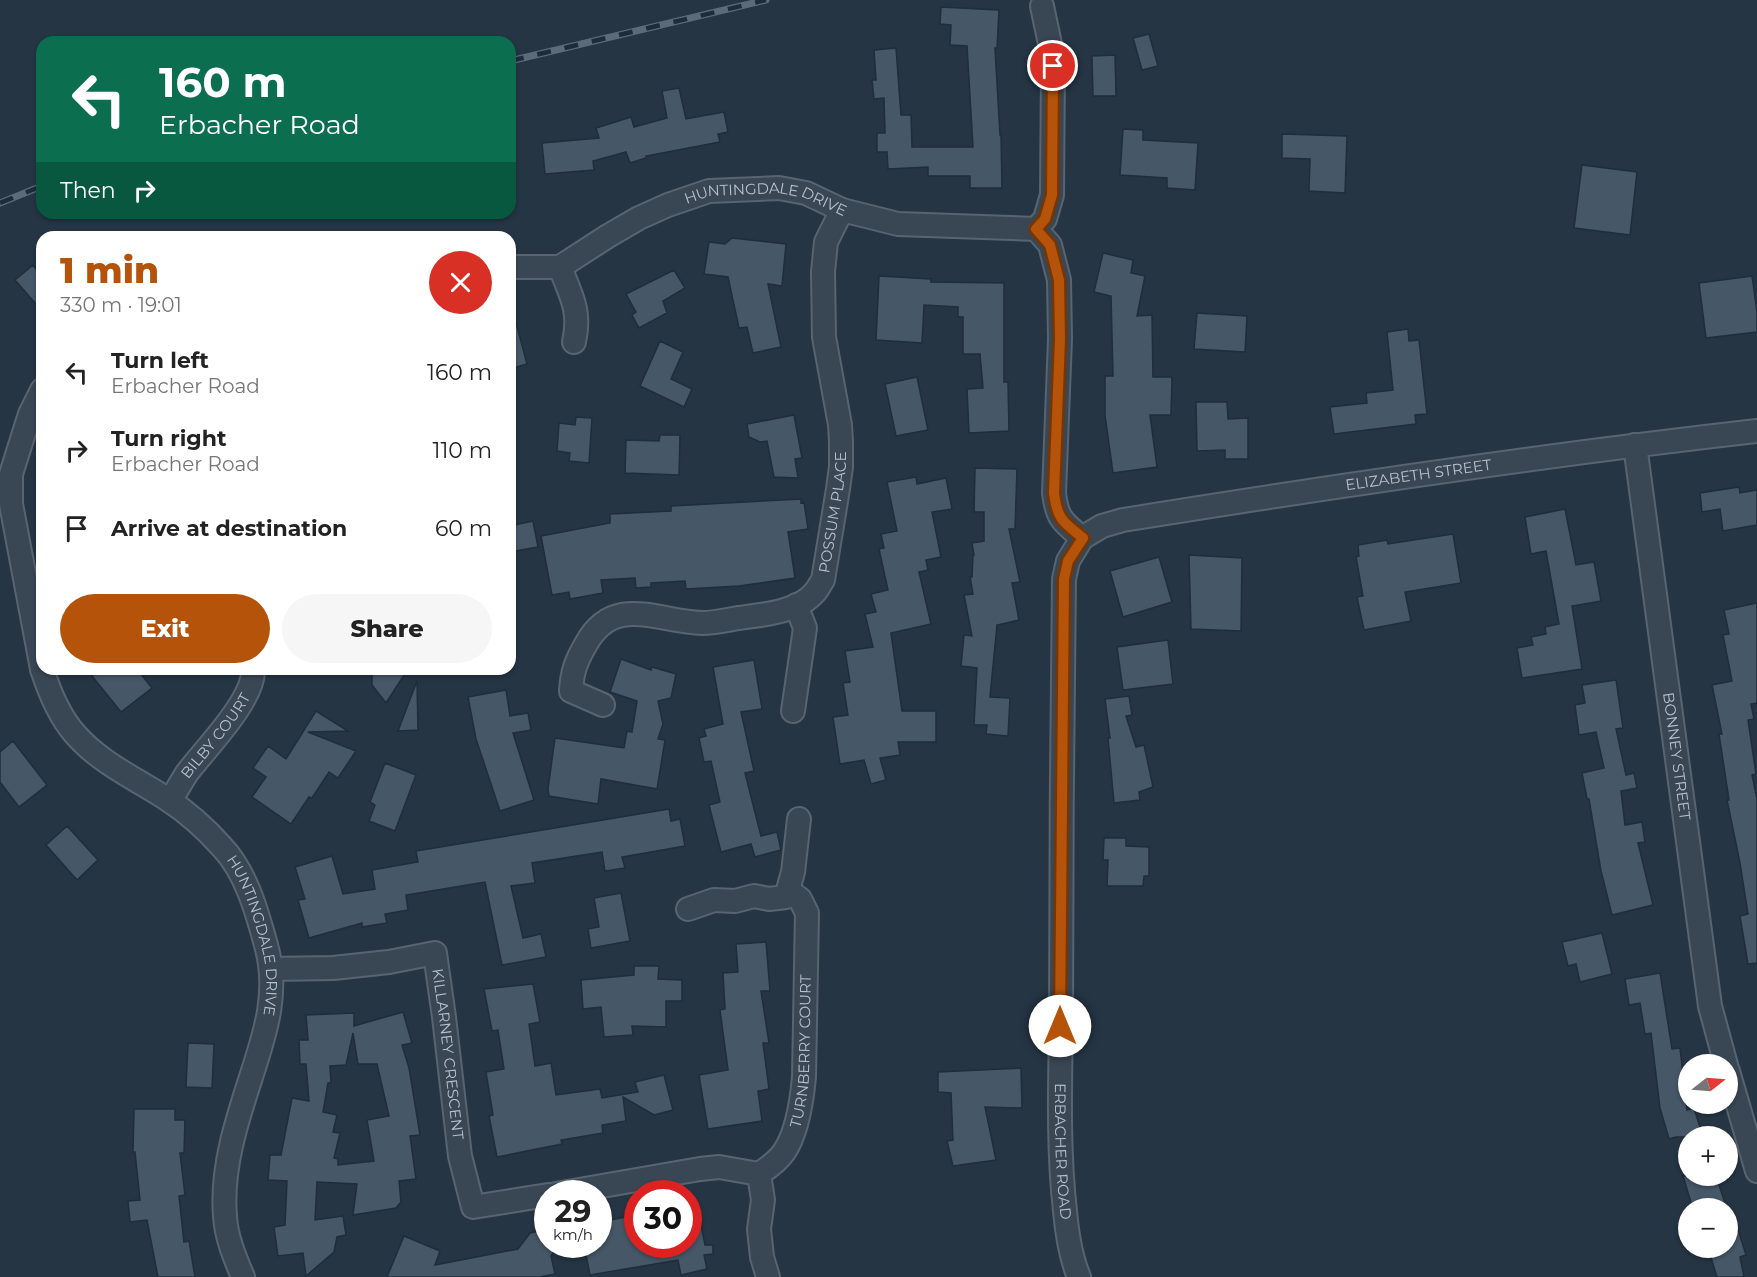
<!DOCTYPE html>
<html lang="en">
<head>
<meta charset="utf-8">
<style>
  body { margin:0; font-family:Montserrat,sans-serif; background:#f6f6f6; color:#222; height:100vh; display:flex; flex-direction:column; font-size:22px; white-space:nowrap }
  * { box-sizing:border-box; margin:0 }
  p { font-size:20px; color:#767676 }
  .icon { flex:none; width:33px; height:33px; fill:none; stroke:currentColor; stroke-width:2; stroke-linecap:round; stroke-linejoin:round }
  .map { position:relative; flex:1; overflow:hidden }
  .details { position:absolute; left:36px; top:231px; width:480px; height:444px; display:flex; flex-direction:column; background:#fff; border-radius:18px; box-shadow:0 2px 4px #0004 }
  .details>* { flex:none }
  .hud { position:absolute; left:36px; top:36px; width:480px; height:183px; border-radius:18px; box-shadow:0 2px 4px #0004; background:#0b6e4f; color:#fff; overflow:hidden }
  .needle { width:39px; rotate:73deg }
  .controls { position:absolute; left:1678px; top:1054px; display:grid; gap:12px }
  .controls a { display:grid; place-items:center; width:60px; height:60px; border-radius:50%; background:#fff; box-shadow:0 2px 4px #0004; font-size:30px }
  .speed { position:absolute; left:534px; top:1180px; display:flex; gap:12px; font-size:30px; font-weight:700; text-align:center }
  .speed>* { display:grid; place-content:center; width:78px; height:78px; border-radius:50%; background:#fff; box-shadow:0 2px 4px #0004; line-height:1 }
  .speed small { font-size:15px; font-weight:400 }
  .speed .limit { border:9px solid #d22; background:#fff; color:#111 }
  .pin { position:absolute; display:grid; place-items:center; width:51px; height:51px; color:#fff; margin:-26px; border:3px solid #fff; border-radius:50%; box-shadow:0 2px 6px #0007 }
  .me { position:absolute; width:66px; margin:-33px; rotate:0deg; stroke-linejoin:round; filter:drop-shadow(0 0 4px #0008) }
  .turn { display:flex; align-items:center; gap:21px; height:126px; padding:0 24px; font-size:27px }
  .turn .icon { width:78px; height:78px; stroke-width:2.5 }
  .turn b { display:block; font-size:42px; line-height:51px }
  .then { display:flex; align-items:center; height:57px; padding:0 24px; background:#0003; gap:12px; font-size:22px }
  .round { display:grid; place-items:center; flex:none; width:63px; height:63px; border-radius:32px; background:#f6f6f6 }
  .summary { display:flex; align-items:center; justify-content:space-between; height:102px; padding:0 24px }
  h1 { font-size:36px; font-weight:800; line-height:45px; color:#b45309 }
  .cta { display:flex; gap:12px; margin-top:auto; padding:12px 24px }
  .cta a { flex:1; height:69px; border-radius:36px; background:#b45309; color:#fff; font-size:24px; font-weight:800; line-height:69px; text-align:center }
  .cta a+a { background:#f6f6f6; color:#222 }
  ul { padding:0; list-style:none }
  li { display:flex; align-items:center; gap:18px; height:78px; padding:0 24px }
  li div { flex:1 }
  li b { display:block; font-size:22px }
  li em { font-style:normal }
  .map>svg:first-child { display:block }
  .building { fill:#465768; stroke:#202d3a; stroke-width:1.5; fill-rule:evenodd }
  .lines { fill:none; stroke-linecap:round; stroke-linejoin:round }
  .minor-casing { stroke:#586470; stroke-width:26 }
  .minor { stroke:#394653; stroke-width:22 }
  .rail-casing { stroke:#5b6b7a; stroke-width:7 }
  .rail { stroke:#1e2b39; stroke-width:4.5; stroke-dasharray:14; stroke-linecap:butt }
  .route-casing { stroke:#753606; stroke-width:15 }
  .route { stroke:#b45309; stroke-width:10 }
  .labels { text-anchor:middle; stroke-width:4.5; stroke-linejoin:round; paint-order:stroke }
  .street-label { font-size:15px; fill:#b7c1cd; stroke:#1e2b39 }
</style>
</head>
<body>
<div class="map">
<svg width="1757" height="1277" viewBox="0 0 1757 1277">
  <rect width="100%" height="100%" fill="#253544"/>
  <path class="building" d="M 941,7 L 999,10 L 997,48 L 995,48 L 1000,135 L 1001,135 L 1002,188 L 970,188 L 970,176 L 928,176 L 928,167 L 888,169 L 887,152 L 877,152 L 877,133 L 885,133 L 884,98 L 874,99 L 872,80 L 876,80 L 874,50 L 896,48 L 901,115 L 911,115 L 912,147 L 973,147 L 967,46 L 950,45 L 951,25 L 940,24 Z
    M 1149,34 L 1158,66 L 1142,70 L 1133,38 Z
    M 1115,55 L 1116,96 L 1093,96 L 1092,56 Z
    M 679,88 L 686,119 L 724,112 L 728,132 L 718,134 L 720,142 L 646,156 L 646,158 L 630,163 L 626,152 L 593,161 L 594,170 L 545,174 L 542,143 L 599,138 L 596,128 L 631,117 L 634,127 L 667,118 L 662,91 Z
    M 1123,129 L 1143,130 L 1143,140 L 1198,143 L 1195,190 L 1167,188 L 1167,178 L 1120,175 Z
    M 1282,134 L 1347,136 L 1345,193 L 1309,191 L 1310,159 L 1282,158 Z
    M 1582,165 L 1637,172 L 1630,235 L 1574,228 Z
    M 732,238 L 786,244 L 782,286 L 768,284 L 781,347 L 753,353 L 747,327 L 739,328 L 728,277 L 704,274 L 709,242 L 725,244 Z
    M 1103,253 L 1133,260 L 1131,273 L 1145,276 L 1137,316 L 1152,315 L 1153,377 L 1172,377 L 1171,415 L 1150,415 L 1157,467 L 1113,473 L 1105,415 L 1105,376 L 1113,376 L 1111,296 L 1094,292 Z
    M 33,265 L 42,276 L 42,311 L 15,280 Z
    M 674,270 L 685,288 L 663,301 L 667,313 L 639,328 L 632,315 L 636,312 L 626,294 Z
    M 879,276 L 931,279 L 931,282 L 1004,283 L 1004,382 L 1008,382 L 1009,431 L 969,433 L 967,389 L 983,388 L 980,354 L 963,354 L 963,317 L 958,317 L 958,307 L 924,305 L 922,343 L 876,340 Z
    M 1752,276 L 1757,312 L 1757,332 L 1706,338 L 1699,283 Z
    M 1197,313 L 1247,316 L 1245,352 L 1194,349 Z
    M 515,319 L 527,364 L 510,369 L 510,320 Z
    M 1408,329 L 1409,341 L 1419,340 L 1427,414 L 1415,415 L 1416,424 L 1334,434 L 1330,407 L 1367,403 L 1366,393 L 1393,390 L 1387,332 Z
    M 660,341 L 683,352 L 671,379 L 692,389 L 684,407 L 640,386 Z
    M 917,377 L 928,430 L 896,436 L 885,384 Z
    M 1196,402 L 1227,402 L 1228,419 L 1248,418 L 1248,459 L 1225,459 L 1225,450 L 1197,451 Z
    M 794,415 L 802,458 L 795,459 L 798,478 L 774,477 L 767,441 L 760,442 L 749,437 L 747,424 Z
    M 576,417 L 592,418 L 589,463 L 569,461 L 570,453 L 557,451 L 559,423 L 575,425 Z
    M 660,435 L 680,435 L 679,475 L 625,473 L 626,440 L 659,441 Z
    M 975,468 L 1017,469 L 1015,529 L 1009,529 L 1020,582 L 1012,583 L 1019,620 L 997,625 L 990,697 L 1010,698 L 1008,736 L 986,734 L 987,725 L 974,725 L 977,668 L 961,666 L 964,635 L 972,636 L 964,595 L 973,594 L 970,577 L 972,577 L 973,555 L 974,555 L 972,543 L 984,541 L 984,512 L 974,512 Z
    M 916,477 L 917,484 L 946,478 L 952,509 L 932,512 L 941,557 L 926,560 L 928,570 L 919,572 L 931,624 L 891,633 L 902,711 L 936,711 L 936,742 L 898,742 L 900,755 L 880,758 L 886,780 L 871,784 L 864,760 L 840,764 L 833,717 L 848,715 L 843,683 L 850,682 L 845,651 L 873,647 L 865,614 L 876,612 L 871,594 L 888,590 L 879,549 L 884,548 L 881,534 L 897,531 L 887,482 Z
    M 1739,487 L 1740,493 L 1757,490 L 1757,525 L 1723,531 L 1720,509 L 1702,512 L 1700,493 Z
    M 801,499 L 801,503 L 804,502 L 808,529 L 788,532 L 795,578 L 739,586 L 686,589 L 685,581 L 651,583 L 651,587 L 636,588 L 635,578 L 601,580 L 603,593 L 570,599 L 569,592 L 552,595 L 541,536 L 610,523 L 610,514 L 671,511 L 671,506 Z
    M 1565,509 L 1576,565 L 1594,562 L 1601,601 L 1572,606 L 1582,669 L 1522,678 L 1517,648 L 1533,645 L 1531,637 L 1546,634 L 1545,627 L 1559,624 L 1546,551 L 1531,554 L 1525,517 Z
    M 533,521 L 538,547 L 510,552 L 510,526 Z
    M 1453,534 L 1461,583 L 1405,592 L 1411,621 L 1364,630 L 1357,597 L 1363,596 L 1356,557 L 1359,556 L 1358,545 L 1387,540 L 1388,544 Z
    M 1189,555 L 1242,558 L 1241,631 L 1191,629 Z
    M 1159,557 L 1172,602 L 1123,617 L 1110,571 Z
    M 1757,603 L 1757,703 L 1751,704 L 1754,719 L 1748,720 L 1756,774 L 1752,775 L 1757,799 L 1757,963 L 1748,964 L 1740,916 L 1748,914 L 1740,863 L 1727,800 L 1729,800 L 1719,734 L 1722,734 L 1712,685 L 1732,681 L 1723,635 L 1729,634 L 1724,610 Z
    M 1168,640 L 1173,684 L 1123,690 L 1117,647 Z
    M 621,659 L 651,670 L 652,667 L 676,674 L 671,698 L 658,701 L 663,724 L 658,739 L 665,740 L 657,789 L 601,779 L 598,804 L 549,796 L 548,789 L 555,738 L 624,748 L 627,731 L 632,732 L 637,701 L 610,692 Z
    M 754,660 L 762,709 L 741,712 L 754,771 L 745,773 L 761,836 L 777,832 L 781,850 L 755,857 L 751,844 L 721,852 L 709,805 L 720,802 L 711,761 L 704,762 L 699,738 L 706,736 L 704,729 L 723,724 L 713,667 Z
    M 101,669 L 137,669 L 152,688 L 121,712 L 92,676 Z
    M 384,669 L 408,669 L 386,703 L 372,685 L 372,670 Z
    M 1616,680 L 1623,728 L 1616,729 L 1626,775 L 1634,773 L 1637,788 L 1621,791 L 1625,825 L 1642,822 L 1645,842 L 1638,843 L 1653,905 L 1612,915 L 1601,871 L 1589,799 L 1587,799 L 1582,773 L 1604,768 L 1596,732 L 1579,735 L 1575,705 L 1585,703 L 1582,685 Z
    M 417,681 L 418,730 L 398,731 Z
    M 506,690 L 510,716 L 528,713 L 531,730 L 513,733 L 534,800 L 500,811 L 476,739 L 468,697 Z
    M 1129,696 L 1132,715 L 1126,716 L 1136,747 L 1144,745 L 1153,787 L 1139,792 L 1140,800 L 1114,803 L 1108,738 L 1110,738 L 1105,699 Z
    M 316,711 L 348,731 L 308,732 L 356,751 L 338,778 L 329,772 L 312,798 L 309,797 L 291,824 L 252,797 L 266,777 L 253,768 L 268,746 L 286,759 Z
    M 13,741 L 47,785 L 19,807 L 0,782 L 0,752 Z
    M 385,763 L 416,775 L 395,831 L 369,821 L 375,805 L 370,802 Z
    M 669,809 L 671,821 L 680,819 L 685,846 L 622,857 L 625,868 L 605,871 L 602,852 L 532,863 L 535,883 L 511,886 L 523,938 L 541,934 L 546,957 L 502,965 L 485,882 L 406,895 L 408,910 L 385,914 L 387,923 L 362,927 L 362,923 L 309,938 L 298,900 L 305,899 L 295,867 L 332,856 L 343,894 L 375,889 L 372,870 L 418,862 L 416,851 Z
    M 67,826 L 98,860 L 77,880 L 46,845 Z
    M 1104,838 L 1126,838 L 1126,846 L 1149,847 L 1149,876 L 1144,876 L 1143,886 L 1107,886 L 1108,860 L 1103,860 Z
    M 621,893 L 630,941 L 591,948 L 588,929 L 599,927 L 594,898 Z
    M 1602,933 L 1612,974 L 1580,982 L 1576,964 L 1568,966 L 1562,942 Z
    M 766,942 L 770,991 L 761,991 L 769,1043 L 763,1043 L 769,1089 L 758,1091 L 762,1121 L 708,1129 L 699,1075 L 728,1070 L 720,1010 L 725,1009 L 723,973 L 738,972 L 736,944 Z
    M 634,966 L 659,966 L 658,979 L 682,980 L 682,1001 L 666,1001 L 666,1027 L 632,1026 L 633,1035 L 604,1037 L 601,1007 L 583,1009 L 581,980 L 634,975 Z
    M 1660,973 L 1672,1049 L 1680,1048 L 1687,1110 L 1694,1108 L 1703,1137 L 1676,1137 L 1669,1139 L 1660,1108 L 1651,1033 L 1645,1034 L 1640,1003 L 1629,1005 L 1625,979 Z
    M 533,984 L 540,1022 L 529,1024 L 535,1066 L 551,1063 L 556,1095 L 600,1089 L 602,1098 L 638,1092 L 635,1082 L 664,1075 L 673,1110 L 654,1115 L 623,1097 L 626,1121 L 602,1125 L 603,1133 L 561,1140 L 562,1144 L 497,1157 L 489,1116 L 493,1115 L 486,1072 L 504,1069 L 498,1030 L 492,1031 L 484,989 Z
    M 403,1012 L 412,1043 L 402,1045 L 409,1068 L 420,1135 L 410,1136 L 416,1179 L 399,1181 L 401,1202 L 396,1208 L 353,1215 L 357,1184 L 317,1182 L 315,1220 L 343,1216 L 346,1235 L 337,1237 L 334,1252 L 306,1276 L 303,1253 L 278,1256 L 274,1227 L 285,1225 L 287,1181 L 268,1180 L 270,1155 L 281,1155 L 292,1098 L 309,1101 L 306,1064 L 300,1064 L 299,1040 L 308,1040 L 306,1015 L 354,1013 L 354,1026 ZM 353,1033 L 358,1064 L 377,1064 L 389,1116 L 367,1120 L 374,1161 L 338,1165 L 338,1159 L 334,1158 L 340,1133 L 333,1132 L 337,1115 L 323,1112 L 328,1083 L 331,1083 L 330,1066 L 346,1065 Z
    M 188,1043 L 214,1044 L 212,1088 L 186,1087 Z
    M 1021,1068 L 1022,1108 L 985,1107 L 996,1160 L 953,1166 L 947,1141 L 953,1140 L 951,1093 L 938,1092 L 938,1072 Z
    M 134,1109 L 175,1109 L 175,1120 L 185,1120 L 184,1153 L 180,1153 L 185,1195 L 179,1196 L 184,1242 L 189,1241 L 195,1277 L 158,1277 L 147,1220 L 130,1222 L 128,1201 L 140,1200 L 135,1152 L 133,1152 Z
    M 1683,1176 L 1716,1176 L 1727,1209 L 1693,1209 Z
    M 688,1199 L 696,1199 L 705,1245 L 713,1245 L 713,1254 L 704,1255 L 707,1269 L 681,1275 L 678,1260 L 590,1275 L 584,1245 L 598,1245 L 598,1222 L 638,1215 L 638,1245 L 688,1245 Z
    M 1728,1210 L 1732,1210 L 1746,1255 L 1740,1257 L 1744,1277 L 1717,1277 L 1708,1248 L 1728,1248 Z
    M 548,1229 L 548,1245 L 559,1245 L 551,1256 L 555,1274 L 540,1277 L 387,1277 L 404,1236 L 440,1251 L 435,1265 L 518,1249 L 530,1233 Z"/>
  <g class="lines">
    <g class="minor-casing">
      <g id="minor">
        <path id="s1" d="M 1042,6 L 1050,44 L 1053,66 L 1052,195 L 1045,219 L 1036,229 L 1050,245 L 1059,280 L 1060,339 L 1054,493 C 1057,519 1063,522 1082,538 L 1068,561 L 1064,579 C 1062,728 1061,876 1061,1025 C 1060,1087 1058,1149 1065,1211 C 1067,1233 1070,1256 1079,1277"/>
        <path id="s2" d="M 510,267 L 560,267 L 608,236 L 639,218 L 668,205 L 709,191 L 779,188 L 806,193 L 842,210 L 898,224 L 1036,229"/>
        <path d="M 560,267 C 571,296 581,310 574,342"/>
        <path d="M 42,390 L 30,414 L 11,474 L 11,504 L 42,669"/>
        <path id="s3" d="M 1635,445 L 1710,1006 L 1726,1065"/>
        <path id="s4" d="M 1082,538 L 1102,526 L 1123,520 C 1334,486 1545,455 1757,431"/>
        <path id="s5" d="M 42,669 C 49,691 59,716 75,734 C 99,762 136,779 167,799 C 187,812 206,829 222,847 C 246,872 257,912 266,945 C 279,991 266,1031 252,1074 C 237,1120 221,1168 225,1216 C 226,1237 235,1258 243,1277"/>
        <path id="s6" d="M 603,705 L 571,691 C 572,672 576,661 586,644 C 614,593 658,622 702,623 C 714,623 727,620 738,618 C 762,615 799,612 815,592 C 818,589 820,584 823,580 L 838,489 L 841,467 L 841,442 L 840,425 L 824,337 L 823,272 L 826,242 L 842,210"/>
        <path d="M 793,711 L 805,628 L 796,605"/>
        <path id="s7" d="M 170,801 C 176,792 181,782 187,773 C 205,749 255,699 253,669"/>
        <path d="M 688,909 L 714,900 L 735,901 L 754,896 L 769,899 L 786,897 L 793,872 L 799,819"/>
        <path id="s8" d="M 271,969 L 333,968 L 389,962 L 435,953 L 444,1017 L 460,1156 L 473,1207 L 548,1195"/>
        <path d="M 1728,1071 L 1757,1171"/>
        <path d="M 556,1194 L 700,1169 L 719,1167 L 759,1174"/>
        <path id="s9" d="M 768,1277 L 762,1257 L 759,1229 L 763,1200 L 759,1174 C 768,1168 778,1161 784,1152 C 797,1133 802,1099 804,1077 L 807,913 L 800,899 L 789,891"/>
      </g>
    </g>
    <use href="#minor" class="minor"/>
    <g class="rail-casing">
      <path id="rail" d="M 510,61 L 766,0
        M 0,203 L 42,186"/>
    </g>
    <use href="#rail" class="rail"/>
  </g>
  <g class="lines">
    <g class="route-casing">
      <path id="route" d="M 1053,66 L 1052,195 L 1045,219 L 1036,229 L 1050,245 L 1059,280 L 1060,339 L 1054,493 C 1057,519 1063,522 1083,538 L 1068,561 L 1064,579 L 1060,1026"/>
    </g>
    <use href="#route" class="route"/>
  </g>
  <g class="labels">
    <g class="street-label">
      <text dy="5" stroke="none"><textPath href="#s2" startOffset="276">HUNTINGDALE DRIVE</textPath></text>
      <text dy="5" stroke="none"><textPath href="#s4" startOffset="344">ELIZABETH STREET</textPath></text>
      <text dy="5" stroke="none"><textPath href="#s6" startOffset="416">POSSUM PLACE</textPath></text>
      <text dy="5" stroke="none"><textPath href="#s7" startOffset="80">BILBY COURT</textPath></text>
      <text dy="5" stroke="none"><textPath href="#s3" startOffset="314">BONNEY STREET</textPath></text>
      <text dy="5" stroke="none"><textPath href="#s5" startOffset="356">HUNTINGDALE DRIVE</textPath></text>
      <text dy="5" stroke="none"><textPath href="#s9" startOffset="242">TURNBERRY COURT</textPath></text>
      <text dy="5" stroke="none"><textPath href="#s8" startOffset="267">KILLARNEY CRESCENT</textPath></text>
      <text dy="5" stroke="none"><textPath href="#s1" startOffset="1172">ERBACHER ROAD</textPath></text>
    </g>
  </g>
</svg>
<div class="controls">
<a><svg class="needle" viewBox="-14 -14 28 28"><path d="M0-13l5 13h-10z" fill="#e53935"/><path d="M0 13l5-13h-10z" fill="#767676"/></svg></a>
<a>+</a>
<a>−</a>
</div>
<div class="speed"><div>29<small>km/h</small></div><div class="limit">30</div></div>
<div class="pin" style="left:1053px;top:66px;background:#d93025"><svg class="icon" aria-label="arrive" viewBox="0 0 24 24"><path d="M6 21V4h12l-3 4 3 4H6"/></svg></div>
<svg class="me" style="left:1060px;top:1026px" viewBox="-20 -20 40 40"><circle r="19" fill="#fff"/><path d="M0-13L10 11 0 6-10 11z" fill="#b45309"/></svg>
<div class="hud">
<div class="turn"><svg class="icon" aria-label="left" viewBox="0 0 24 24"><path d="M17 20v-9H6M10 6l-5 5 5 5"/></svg><div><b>160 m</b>Erbacher Road</div></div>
<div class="then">Then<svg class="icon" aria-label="right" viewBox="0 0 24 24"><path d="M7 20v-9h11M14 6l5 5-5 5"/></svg></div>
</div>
<section class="details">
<div class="summary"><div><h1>1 min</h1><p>330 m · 19:01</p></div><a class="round" style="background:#d93025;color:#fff"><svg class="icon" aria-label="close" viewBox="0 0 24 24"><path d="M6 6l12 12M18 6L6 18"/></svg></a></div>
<ul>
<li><svg class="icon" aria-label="left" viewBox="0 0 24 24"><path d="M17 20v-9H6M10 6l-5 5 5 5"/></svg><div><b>Turn left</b><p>Erbacher Road</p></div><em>160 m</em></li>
<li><svg class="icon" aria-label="right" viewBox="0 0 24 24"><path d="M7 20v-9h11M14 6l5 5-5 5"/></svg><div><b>Turn right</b><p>Erbacher Road</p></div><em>110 m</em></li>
<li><svg class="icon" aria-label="arrive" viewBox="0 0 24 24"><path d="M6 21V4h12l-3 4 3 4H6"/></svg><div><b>Arrive at destination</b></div><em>60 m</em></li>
</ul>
<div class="cta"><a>Exit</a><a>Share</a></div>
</section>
</div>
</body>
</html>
